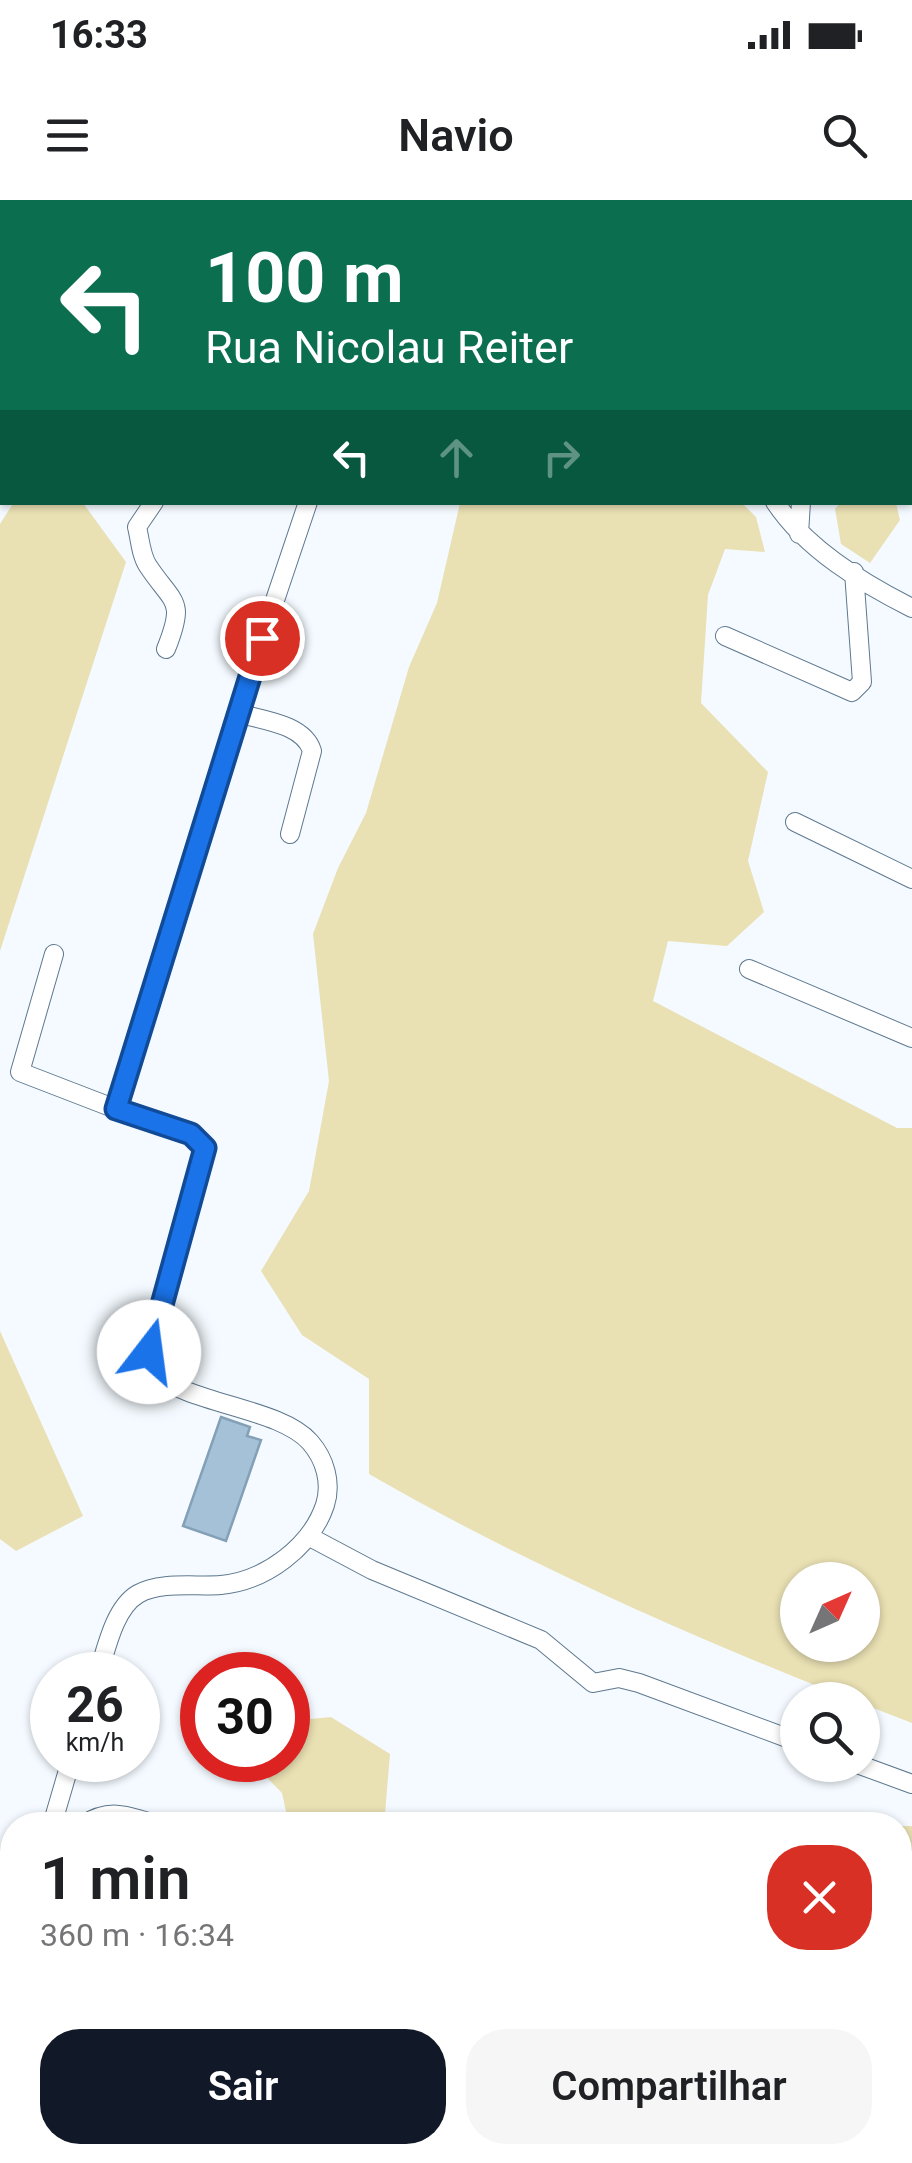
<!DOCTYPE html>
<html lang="pt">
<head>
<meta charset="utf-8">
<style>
  body { margin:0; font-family:Roboto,sans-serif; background:#f6f6f6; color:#202124; height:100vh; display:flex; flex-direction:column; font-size:38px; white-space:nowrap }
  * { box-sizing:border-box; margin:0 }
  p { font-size:32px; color:#757577 }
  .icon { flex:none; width:55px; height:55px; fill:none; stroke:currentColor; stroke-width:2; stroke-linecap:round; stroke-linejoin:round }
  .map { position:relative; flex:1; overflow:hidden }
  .details { position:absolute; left:0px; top:1612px; width:912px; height:352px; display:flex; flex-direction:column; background:#fff; border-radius:40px 40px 0 0; box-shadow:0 2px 8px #0004 }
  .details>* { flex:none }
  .top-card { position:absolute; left:0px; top:0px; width:912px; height:305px; box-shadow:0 2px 8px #0004; background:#0b6e4f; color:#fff; overflow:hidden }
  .needle { width:65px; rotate:45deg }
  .buttons { position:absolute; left:780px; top:1362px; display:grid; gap:20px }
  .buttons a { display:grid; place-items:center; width:100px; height:100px; border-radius:50%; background:#fff; box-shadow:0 2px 8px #0004; font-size:50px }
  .speed { position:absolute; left:30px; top:1452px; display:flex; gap:20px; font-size:50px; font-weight:700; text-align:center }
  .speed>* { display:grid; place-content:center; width:130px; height:130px; border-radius:50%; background:#fff; box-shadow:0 2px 8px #0004; line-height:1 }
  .speed small { font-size:25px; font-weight:400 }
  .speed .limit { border:15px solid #d22; background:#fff; color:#111 }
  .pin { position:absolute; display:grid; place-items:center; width:85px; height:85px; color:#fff; margin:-42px; border:5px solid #fff; border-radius:50%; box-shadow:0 2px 10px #0007 }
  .me { position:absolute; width:110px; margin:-55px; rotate:15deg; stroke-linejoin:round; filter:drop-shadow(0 0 8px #0008) }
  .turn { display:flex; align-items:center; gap:35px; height:210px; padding:0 40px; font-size:45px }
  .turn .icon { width:130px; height:130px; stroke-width:2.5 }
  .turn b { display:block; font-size:70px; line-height:85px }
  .lanes { display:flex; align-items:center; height:95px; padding:0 40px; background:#0003; justify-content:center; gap:50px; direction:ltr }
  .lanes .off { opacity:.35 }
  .round { display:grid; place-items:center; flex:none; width:105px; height:105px; border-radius:40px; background:#f6f6f6 }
  .head { display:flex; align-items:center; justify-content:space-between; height:170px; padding:0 40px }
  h1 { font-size:60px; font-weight:600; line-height:75px }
  .button { display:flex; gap:20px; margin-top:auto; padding:20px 40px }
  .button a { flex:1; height:115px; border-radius:40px; background:#111827; color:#fff; font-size:40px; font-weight:600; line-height:115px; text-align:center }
  .button a+a { background:#f6f6f6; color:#202124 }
  .status { display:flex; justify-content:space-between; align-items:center; height:70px; padding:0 50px; background:#fff; direction:ltr }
  .status svg { height:28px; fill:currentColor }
  header { display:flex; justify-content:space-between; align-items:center; height:130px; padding:0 40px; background:#fff; font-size:45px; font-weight:600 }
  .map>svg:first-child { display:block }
  .green { fill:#e9e0b3; fill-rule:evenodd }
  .building { fill:#a4c1d8; stroke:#84a0b6; stroke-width:2.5 }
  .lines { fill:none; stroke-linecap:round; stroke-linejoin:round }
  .minor-casing { stroke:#5e788e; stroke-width:20 }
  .minor { stroke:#fff; stroke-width:18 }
  .route-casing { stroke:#114b97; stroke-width:25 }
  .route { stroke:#1a73e8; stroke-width:18 }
</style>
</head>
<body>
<div class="status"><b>16:33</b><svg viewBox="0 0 49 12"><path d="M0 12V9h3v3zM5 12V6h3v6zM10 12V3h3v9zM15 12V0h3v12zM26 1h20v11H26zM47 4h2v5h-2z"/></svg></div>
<header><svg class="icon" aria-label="menu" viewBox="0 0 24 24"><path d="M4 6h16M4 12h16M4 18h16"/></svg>Navio<svg class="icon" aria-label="search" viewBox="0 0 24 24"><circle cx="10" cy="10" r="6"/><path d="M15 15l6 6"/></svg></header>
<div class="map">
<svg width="912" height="1963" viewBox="0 0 912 1963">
  <rect width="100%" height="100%" fill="#f4faff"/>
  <path class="green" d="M 14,302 L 83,303 L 126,362 L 0,751 L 0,324 Z
    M 460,303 L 742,303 L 756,317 L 765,352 L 725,349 L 708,395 L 701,503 L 768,572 L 748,661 L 764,712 L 727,746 L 668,741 L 653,801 L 897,928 L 912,928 L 912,1523 C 731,1454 541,1373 369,1274 L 369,1179 L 302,1135 L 261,1071 L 309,991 L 329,881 L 313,734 L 338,668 L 366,613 L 409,467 L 437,403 ZM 862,1380 L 862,1445 L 798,1445 L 798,1380 Z
    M 840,303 L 896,303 L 900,320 L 870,363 L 841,344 L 835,309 Z
    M 0,1131 L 83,1316 L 16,1351 L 0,1339 Z
    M 331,1517 L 390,1554 L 384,1625 L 289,1625 L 282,1593 L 250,1560 L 288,1560 L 288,1521 Z
    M 900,1626 L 912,1626 L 912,1767 L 900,1759 Z
    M 283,1953 L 464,1952 L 464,1953 L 463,1963 L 294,1963 Z
    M 626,1953 L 812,1953 L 816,1963 L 651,1963 Z"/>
  <path class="building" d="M 221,1217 L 250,1227 L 247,1236 L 261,1240 L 226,1341 L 183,1326 Z"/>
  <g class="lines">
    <g class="minor-casing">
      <path id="minor" d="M 294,2 L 296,0
        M 747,2 L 748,0
        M 0,205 L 2,207
        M 154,302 L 137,327 C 140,339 141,356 148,366 C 174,405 186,399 166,449
        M 775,302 C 806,349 862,383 912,408
        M 799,334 L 801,302
        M 725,436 L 852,492 L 862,482 L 854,372
        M 237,513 C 262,520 304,524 312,551 L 290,634
        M 795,622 L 912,679
        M 54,754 L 20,872 L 116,909
        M 749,769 L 912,838
        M 308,1336 L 372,1370 L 541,1440 L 593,1483 L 619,1478 L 639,1483 L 798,1542
        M 98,1475 C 106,1450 114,1408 138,1394 C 161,1381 196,1387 221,1385 C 265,1381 311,1347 325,1305 C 332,1283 325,1259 310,1242 C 280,1208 192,1205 151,1172 L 149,1152 L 205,948 L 191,933 L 116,909 L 237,513 L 308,302
        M 860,1565 L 912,1584
        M 52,1625 L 71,1560
        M 83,1625 C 110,1607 129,1616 158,1625
        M 900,1900 L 912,1920
        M 181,1955 L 201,1963
        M 42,1963 L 46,1952"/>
    </g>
    <use href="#minor" class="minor"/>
  </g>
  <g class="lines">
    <g class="route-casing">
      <path id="route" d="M 149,1152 L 205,948 L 191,934 L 116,909 L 262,438"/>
    </g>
    <use href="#route" class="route"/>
  </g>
</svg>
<div class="buttons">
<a><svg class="needle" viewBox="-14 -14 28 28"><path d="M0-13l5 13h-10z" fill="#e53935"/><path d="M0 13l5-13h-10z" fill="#757577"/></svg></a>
<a><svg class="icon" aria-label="search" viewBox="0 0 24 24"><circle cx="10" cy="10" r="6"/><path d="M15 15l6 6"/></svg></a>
</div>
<div class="speed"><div>26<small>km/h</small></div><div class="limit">30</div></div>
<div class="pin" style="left:262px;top:438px;background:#d93025"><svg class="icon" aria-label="arrive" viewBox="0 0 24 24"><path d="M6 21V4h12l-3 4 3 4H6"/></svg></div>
<svg class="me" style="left:149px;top:1152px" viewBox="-20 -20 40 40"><circle r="19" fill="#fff"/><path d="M0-13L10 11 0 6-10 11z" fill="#1a73e8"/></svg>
<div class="top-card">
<div class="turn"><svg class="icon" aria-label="left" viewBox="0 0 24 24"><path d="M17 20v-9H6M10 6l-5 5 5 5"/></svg><div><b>100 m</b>Rua Nicolau Reiter</div></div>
<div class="lanes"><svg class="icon" aria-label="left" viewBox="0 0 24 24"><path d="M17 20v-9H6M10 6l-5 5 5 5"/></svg><svg class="icon off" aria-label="ahead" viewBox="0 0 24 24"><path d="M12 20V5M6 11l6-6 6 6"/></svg><svg class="icon off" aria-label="right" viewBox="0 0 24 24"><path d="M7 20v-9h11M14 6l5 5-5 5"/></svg></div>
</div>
<section class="details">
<div class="head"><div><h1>1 min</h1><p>360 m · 16:34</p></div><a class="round" style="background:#d93025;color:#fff"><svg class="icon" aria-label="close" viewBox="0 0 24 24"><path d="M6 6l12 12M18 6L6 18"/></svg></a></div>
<div class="button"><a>Sair</a><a>Compartilhar</a></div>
</section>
</div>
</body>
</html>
